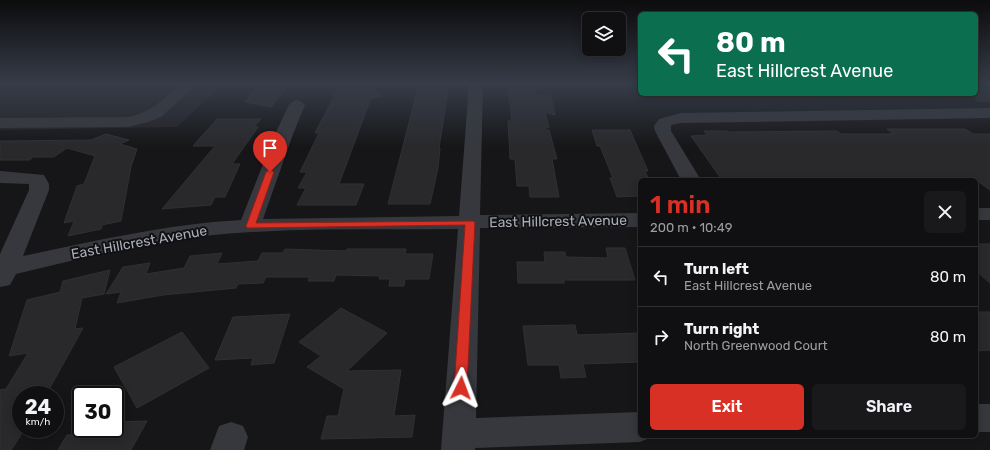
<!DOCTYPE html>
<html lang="en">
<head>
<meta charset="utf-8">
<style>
  body { margin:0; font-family:Rubik,sans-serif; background:#19191b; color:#f1f3f6; height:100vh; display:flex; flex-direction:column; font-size:15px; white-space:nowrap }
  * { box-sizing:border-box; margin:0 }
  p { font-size:13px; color:#9c9d9f }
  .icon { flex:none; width:22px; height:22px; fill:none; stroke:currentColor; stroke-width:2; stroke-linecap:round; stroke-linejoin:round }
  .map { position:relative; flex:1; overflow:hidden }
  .side { position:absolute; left:638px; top:178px; width:340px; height:260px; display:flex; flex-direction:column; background:#101012; border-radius:6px; box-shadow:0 2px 10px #0003,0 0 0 1px #303032 }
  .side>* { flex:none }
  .hud { position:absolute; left:638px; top:12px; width:340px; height:84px; border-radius:6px; box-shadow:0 2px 10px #0003,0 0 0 1px #303032; background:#0b6e4f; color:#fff; overflow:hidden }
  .fabs { position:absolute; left:582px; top:12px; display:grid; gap:8px }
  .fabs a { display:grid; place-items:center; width:44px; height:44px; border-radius:6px; background:#101012; box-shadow:0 2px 10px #0003,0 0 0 1px #303032; font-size:20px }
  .speed { position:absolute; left:12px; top:386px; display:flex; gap:8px; font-size:20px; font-weight:700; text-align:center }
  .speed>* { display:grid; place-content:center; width:52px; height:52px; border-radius:50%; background:#101012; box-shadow:0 2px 10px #0003,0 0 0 1px #303032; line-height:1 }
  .speed small { font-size:10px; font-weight:400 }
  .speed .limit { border:2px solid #111; border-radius:6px; background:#fff; color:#111 }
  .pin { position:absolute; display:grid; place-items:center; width:34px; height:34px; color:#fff; margin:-41px -17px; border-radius:50% 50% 50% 0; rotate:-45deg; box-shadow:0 0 4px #0007 }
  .pin .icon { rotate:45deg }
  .me { position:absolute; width:44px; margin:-22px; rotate:3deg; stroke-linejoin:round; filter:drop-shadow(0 0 3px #0008) }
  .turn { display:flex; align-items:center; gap:14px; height:84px; padding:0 12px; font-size:18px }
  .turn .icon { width:52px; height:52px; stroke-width:2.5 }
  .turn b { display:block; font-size:28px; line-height:34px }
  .round { display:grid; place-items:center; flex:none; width:42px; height:42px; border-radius:6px; background:#19191b }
  .headline { display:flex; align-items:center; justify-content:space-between; height:68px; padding:0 12px }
  h1 { font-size:24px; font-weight:600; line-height:30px; color:#d93025 }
  .button { display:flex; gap:8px; margin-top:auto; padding:8px 12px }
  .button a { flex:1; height:46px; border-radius:6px; background:#d93025; color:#fff; font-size:16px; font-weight:600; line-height:46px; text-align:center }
  .button a+a { background:#19191b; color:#f1f3f6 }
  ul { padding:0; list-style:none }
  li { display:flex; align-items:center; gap:12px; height:60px; padding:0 12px; border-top:1px solid #303032 }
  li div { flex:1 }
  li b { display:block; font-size:15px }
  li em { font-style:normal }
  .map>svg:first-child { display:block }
  .built { fill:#222225 }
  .building { fill:#29292c; stroke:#303034 }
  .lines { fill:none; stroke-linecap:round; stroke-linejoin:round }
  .minor { fill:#37383d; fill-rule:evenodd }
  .route { fill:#d93025; stroke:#8d1f18 }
  .labels { text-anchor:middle; stroke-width:4; stroke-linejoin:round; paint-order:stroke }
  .street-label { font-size:14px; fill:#a8adb8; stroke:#111113 }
</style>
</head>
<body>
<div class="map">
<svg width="990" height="450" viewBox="0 0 990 450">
  <rect width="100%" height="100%" fill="#161618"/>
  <path class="built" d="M 0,84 L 223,84 L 177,127 L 0,130 Z"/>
  <path class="building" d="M 258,84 L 289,84 L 271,107 L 245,102 Z
    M 341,84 L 369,84 L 382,96 L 371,98 L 339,184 L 364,184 L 356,205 L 297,205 L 306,188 L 298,188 L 307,172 L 300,172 L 319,133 L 315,133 Z
    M 419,84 L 449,84 L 439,148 L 440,148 L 438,168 L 430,204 L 388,204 Z
    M 515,84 L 534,84 L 536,96 L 551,96 L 555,115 L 545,112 L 549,127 L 545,128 L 546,130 L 549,130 L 557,159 L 552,159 L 559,197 L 530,197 L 529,186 L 517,186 L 515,159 L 510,159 L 508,121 L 512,121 L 508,88 L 515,88 Z
    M 976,88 L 990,88 L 990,101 L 976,101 Z
    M 217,119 L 261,119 L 254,127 L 258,127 L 232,164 L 240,164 L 225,197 L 215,197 L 211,205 L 162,209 L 215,146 L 193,146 Z
    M 887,129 L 965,129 L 973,134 L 990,134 L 990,190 L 976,180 L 722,180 L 691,136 L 707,135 L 704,131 L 727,131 L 728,132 L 837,131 L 841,134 L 893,134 Z
    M 592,130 L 630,130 L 648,171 L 645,171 L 649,180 L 640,180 L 640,196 L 617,197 L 610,178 L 613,178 L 600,146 L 597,146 Z
    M 106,134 L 129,140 L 120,144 L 137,149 L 131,167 L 121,221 L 102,225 L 101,229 L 68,236 L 74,221 L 64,223 L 77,186 L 84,184 L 95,156 L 67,148 L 54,157 L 33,157 L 30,160 L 0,160 L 0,141 L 91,140 Z
    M 976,244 L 990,244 L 990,283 L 976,271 Z
    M 606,248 L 625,248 L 635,280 L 564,280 L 564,283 L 518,283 L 517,262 L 545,262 L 544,252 L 565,252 L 566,257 L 608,258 Z
    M 285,249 L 346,251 L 347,249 L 406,249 L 405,254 L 433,254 L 429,279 L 405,279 L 404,286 L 389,286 L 390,279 L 379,279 L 380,276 L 336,275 L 334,281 L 308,281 L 310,277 L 266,277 L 263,283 L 238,284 L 236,288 L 163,295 L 117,303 L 121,292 L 106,294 L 123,267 L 150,263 L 146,274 L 184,268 L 190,256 L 222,253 L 217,264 L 258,261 L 262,253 L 283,253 Z
    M 110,270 L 104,294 L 82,298 L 75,329 L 83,328 L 46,395 L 21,395 L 21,435 L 11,450 L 0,450 L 0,390 L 6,389 L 28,353 L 9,356 L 27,300 L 60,292 L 63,281 Z
    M 341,308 L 387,333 L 347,371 L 401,370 L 394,416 L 415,415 L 412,437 L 321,439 L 327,416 L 338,416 L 344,389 L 307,367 L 321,356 L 299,342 Z
    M 976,312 L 990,312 L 990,350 L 976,351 Z
    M 290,314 L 274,363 L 251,365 L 253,358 L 215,360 L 233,317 Z
    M 575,325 L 577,335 L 640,333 L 640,362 L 583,364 L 586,377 L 561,378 L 559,365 L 528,365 L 523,326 Z
    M 182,332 L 209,368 L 137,408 L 114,367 Z
    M 147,421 L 131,450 L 58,450 L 67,435 L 82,435 L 86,429 L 115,429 L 115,422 Z"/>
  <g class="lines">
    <path class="minor" d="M 182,84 L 197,84 L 161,117 L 148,122 L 128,127 L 0,128 L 0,118 L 128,117 C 153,112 163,99 182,84 Z
      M 469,84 L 483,84 L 480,215 L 640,213 L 640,227 L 480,228 L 476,418 L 640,412 L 640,436 L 652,436 L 652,437 L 640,442 L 475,448 L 475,450 L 441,450 L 458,229 C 373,230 287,227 203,236 C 140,242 77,260 16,274 L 10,285 L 0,287 L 0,254 L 29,190 L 29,184 L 0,183 L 0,171 L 44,175 L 49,184 L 49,190 L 23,256 C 95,241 167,224 241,220 L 275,134 L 289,105 L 292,102 L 297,100 L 302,102 L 305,105 L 293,134 L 263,219 L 459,216 Z
      M 990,108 L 990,118 L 681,123 L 671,125 L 671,131 L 701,180 L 681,180 L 655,131 L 654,126 L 659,119 L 681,113 Z
      M 976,208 L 990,208 L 990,220 L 976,220 Z
      M 976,404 L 990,404 L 990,432 L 976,432 Z
      M 231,422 L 243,426 L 248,437 L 244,450 L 210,450 L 219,426 Z"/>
  </g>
  <linearGradient id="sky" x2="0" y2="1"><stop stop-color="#0c0c0d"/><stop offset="0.57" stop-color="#363c48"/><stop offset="1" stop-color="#363c48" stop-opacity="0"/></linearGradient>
  <rect width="990" height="147" fill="url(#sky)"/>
  <path class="route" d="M 270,169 L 274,172 L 256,223 L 473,221 L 475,222 L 467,388 L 465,392 L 461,394 L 456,392 L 454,388 L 465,225 L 247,228 L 246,226 L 266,172 Z"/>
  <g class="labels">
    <g class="street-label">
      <text transform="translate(558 221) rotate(-1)" y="5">East Hillcrest Avenue</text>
      <text transform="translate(139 242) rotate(-10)" y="5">East Hillcrest Avenue</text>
    </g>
  </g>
</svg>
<div class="fabs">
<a><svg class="icon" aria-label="layers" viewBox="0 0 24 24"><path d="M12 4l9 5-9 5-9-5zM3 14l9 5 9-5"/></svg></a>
</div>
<div class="speed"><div>24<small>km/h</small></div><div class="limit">30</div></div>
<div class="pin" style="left:270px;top:172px;background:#d93025"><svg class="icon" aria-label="arrive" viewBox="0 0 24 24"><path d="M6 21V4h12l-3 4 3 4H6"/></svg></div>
<svg class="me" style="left:461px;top:388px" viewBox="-20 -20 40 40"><path d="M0-17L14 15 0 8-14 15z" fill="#d93025" stroke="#fff" stroke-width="4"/></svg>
<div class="hud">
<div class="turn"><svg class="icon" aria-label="left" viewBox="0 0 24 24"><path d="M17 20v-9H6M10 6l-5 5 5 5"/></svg><div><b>80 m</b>East Hillcrest Avenue</div></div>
</div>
<section class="side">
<div class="headline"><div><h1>1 min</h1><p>200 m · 10:49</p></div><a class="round"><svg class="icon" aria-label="close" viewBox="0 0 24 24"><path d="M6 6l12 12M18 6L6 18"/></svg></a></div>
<ul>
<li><svg class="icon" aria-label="left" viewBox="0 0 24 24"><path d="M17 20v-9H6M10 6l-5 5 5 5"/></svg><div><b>Turn left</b><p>East Hillcrest Avenue</p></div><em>80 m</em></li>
<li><svg class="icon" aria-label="right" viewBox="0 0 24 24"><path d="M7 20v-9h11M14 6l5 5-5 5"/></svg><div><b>Turn right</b><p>North Greenwood Court</p></div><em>80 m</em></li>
</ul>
<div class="button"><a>Exit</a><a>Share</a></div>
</section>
</div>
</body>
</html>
